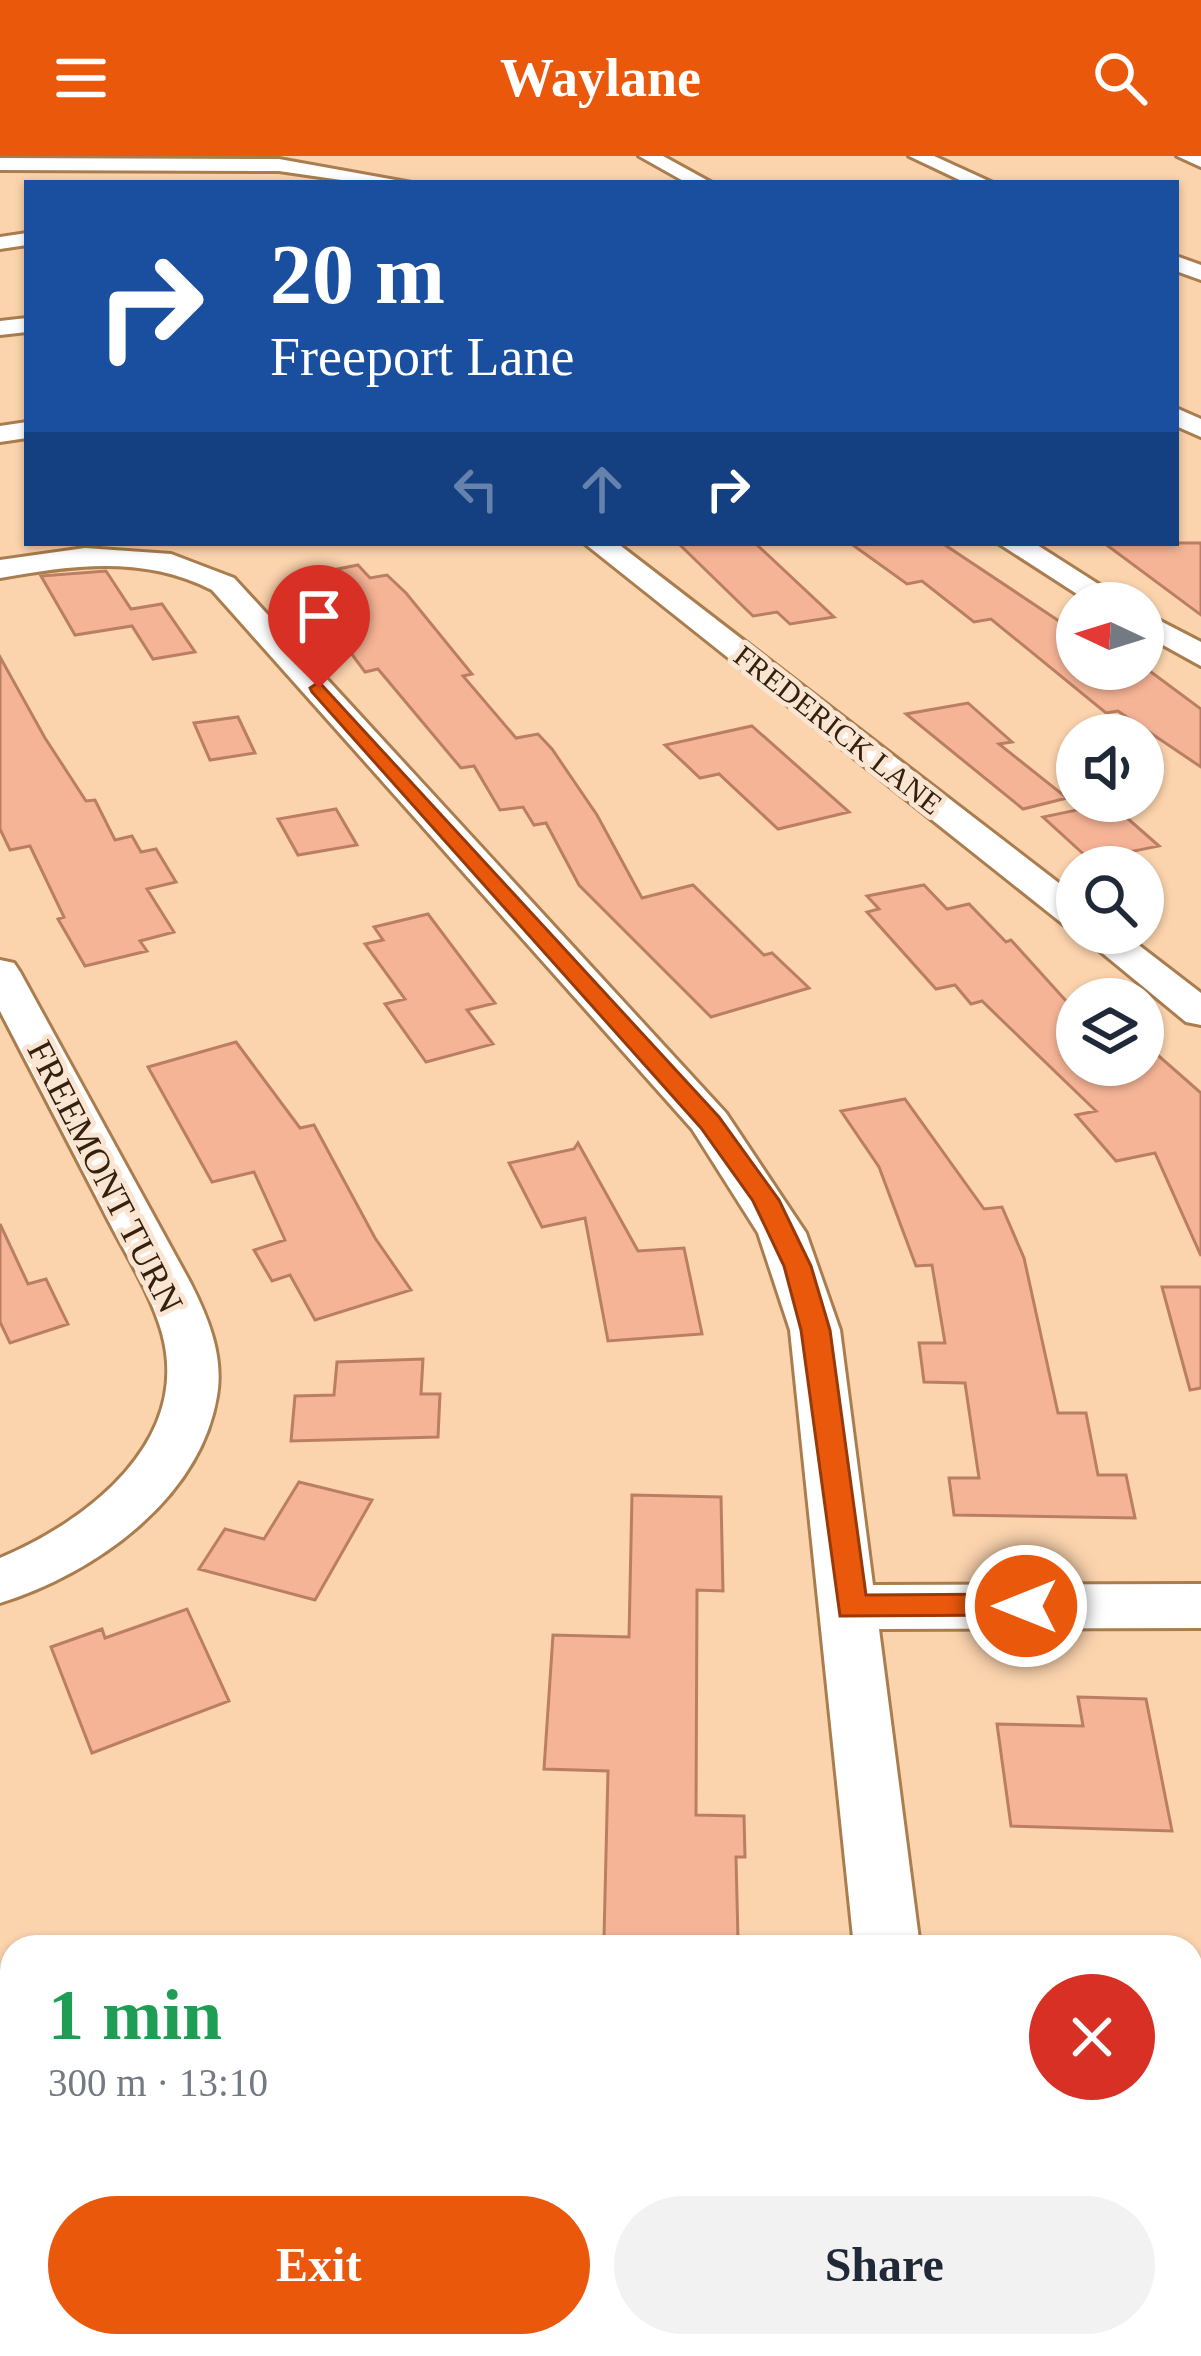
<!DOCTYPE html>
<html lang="en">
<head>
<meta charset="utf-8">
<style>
  body { margin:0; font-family:"Times New Roman",serif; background:#f2f2f3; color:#1f2937; height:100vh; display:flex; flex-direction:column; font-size:45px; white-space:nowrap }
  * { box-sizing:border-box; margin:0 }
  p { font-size:39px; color:#747a83 }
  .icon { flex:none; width:66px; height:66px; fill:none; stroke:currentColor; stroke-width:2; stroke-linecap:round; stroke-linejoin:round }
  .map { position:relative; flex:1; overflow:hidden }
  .details { position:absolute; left:0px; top:1779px; width:1203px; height:423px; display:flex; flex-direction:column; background:#fff; border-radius:36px 36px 0 0; box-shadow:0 3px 9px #0004 }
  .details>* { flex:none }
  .hud { position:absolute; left:24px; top:24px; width:1155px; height:366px; border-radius:0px; box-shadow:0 3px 9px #0004; background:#1a4fa0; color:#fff; overflow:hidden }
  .needle { width:78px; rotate:274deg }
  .tools { position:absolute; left:1056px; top:426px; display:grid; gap:24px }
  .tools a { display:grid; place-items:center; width:108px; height:108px; border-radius:50%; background:#fff; box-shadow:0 3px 9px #0004; font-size:60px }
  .pin { position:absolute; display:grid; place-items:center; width:102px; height:102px; color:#fff; margin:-123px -51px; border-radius:50% 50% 50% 0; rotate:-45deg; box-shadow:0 0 12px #0007 }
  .pin .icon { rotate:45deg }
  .me { position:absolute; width:132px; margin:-66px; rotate:270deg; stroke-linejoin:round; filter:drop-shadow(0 0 9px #0008) }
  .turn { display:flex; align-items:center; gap:42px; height:252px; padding:0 48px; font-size:54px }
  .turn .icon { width:156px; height:156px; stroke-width:2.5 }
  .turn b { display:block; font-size:84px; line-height:102px }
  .lanes { display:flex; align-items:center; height:114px; padding:0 48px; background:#0003; justify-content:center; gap:60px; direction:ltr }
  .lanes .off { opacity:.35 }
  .round { display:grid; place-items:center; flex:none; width:126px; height:126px; border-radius:63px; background:#f2f2f3 }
  .overview { display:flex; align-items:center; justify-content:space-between; height:204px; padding:0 48px }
  h1 { font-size:72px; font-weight:700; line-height:90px; color:#1e9e55 }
  .primary-button { display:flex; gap:24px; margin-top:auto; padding:24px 48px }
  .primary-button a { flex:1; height:138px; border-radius:72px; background:#ea580c; color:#fff; font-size:48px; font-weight:700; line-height:138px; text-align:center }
  .primary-button a+a { background:#f2f2f3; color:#1f2937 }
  header { display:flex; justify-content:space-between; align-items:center; height:156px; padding:0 48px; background:#ea580c; color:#fff; font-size:54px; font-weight:700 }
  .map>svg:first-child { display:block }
  .building { fill:#f6b496; stroke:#ba7e63; stroke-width:3 }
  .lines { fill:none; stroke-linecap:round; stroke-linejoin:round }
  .minor-casing { stroke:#aa7d4e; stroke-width:6 }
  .minor { fill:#fff; fill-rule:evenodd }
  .route { fill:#ea580c; stroke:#983908; stroke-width:3 }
  .labels { text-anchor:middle; stroke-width:10; stroke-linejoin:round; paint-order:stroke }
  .far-street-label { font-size:30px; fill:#33200d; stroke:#f9e5d2 }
  .street-label { font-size:36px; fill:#33200d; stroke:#f9e5d2 }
</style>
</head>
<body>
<header><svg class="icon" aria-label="menu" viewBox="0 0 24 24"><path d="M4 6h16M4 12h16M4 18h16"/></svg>Waylane<svg class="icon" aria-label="search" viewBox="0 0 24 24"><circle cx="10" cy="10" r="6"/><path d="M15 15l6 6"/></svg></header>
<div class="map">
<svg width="1201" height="2200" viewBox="0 0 1201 2200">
  <rect width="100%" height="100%" fill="#fbd3ad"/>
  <path class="building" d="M 678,387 L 755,387 L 834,461 L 790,468 L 777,456 L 753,460 Z
    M 850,387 L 942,387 L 1077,477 L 1077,513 L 1143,510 L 1201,553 L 1201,611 L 1118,555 L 1106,557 L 991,463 L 974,466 L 922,425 L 907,428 Z
    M 1104,387 L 1201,387 L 1201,459 Z
    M 358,409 L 370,422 L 387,419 L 406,437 L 472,518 L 463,520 L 516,582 L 538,578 L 552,593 L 597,659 L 642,742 L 693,729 L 764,799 L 772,797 L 809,832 L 711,861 L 579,729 L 546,667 L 534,669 L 523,651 L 500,654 L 474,610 L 461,612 L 378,513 L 365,516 L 334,474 L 329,475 L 302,437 L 316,434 L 303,420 Z
    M 106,415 L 131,453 L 162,448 L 195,496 L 153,503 L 132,470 L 75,479 L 41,420 Z
    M 0,501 L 45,582 L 86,645 L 95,644 L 115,684 L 132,680 L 141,696 L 156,693 L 176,726 L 147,733 L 174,776 L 140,785 L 147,795 L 85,810 L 58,763 L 64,761 L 30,690 L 10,694 L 0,673 Z
    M 968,547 L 1012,586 L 999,588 L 1067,642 L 1023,653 L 906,558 Z
    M 238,561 L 255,597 L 210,604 L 194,567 Z
    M 752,570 L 849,656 L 778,673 L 719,618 L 700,622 L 665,589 Z
    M 1110,647 L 1159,690 L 1090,704 L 1043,661 Z
    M 336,653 L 357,689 L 298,699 L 278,663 Z
    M 924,729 L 947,753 L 969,748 L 1006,786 L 1011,784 L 1077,857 L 1077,909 L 1143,909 L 1143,886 L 1201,937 L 1201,1100 L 1155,997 L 1116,1005 L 1076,959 L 1096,955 L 982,845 L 971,848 L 955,829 L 936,833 L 867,756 L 879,753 L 867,740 Z
    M 428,758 L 495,847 L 467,854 L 493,888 L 426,906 L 385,848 L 405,843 L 365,788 L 383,784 L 374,771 Z
    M 236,886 L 300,972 L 314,969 L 375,1082 L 411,1134 L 315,1164 L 290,1119 L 272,1125 L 254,1094 L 285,1084 L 254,1016 L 212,1026 L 148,911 Z
    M 905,943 L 984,1053 L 1002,1051 L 1024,1102 L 1058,1257 L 1086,1257 L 1098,1319 L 1126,1319 L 1135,1362 L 954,1359 L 949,1322 L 979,1322 L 965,1227 L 924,1226 L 919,1187 L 945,1187 L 932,1109 L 916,1110 L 879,1011 L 841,955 Z
    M 578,987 L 638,1095 L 684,1092 L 702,1178 L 608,1185 L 585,1062 L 542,1071 L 509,1007 L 574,993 Z
    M 0,1068 L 28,1128 L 46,1123 L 68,1168 L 10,1187 L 0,1166 Z
    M 1162,1131 L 1201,1131 L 1201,1232 L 1190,1234 Z
    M 423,1203 L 421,1238 L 440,1238 L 438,1281 L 291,1285 L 295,1240 L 334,1239 L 337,1206 Z
    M 299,1326 L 372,1344 L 315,1444 L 199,1413 L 225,1373 L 264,1383 Z
    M 632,1339 L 721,1341 L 723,1435 L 697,1434 L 696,1659 L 744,1660 L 745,1701 L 736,1701 L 738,1784 L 604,1782 L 608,1615 L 544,1613 L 553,1479 L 629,1481 Z
    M 187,1453 L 229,1545 L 92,1597 L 51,1491 L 102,1473 L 105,1482 Z
    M 1078,1541 L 1146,1543 L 1172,1675 L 1011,1670 L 997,1568 L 1083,1570 Z"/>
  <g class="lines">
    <g class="minor-casing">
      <path id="minor" d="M 639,0 L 663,0 L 712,27 L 687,27 Z
        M 909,0 L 934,0 L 993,27 L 966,27 Z
        M 1177,0 L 1201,0 L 1201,11 Z
        M 0,2 L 279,3 L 412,27 L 362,27 L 279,15 L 0,14 Z
        M 27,77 L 27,89 L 0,93 L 0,81 Z
        M 1176,100 L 1201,109 L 1201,124 L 1176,115 Z
        M 27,162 L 27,176 L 0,179 L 0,165 Z
        M 1176,252 L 1201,263 L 1201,281 L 1176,270 Z
        M 27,266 L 27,282 L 0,286 L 0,270 Z
        M 584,387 L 617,387 L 1077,741 L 1077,772 L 1063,768 Z
        M 998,387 L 1034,387 L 1128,447 L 1091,447 Z
        M 85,392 L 171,398 L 234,422 L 726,957 L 806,1077 L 840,1174 L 873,1429 L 1201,1428 L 1201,1472 L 879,1473 L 920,1791 L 854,1791 L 790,1174 L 758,1077 L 692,973 L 212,434 C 144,399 73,409 0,422 L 0,404 Z
        M 1143,456 L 1201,486 L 1201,510 L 1143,478 Z
        M 1078,777 L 1123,777 L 1201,837 L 1201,869 L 1186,866 Z
        M 0,804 L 14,807 L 20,816 L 190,1126 C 208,1161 224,1200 217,1240 C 200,1344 93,1418 0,1447 L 0,1402 C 88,1365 192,1285 162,1177 C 149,1132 122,1093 102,1052 C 68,986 34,920 0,855 Z
        M 891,2190 L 967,2190 L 969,2200 L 891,2200 Z"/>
    </g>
    <use href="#minor" class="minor"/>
  </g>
  <path class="route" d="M 319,526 L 719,961 L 779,1044 L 811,1110 L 830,1174 L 866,1439 L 1026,1438 L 1038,1442 L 1043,1450 L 1038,1459 L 840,1460 L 801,1174 L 784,1110 L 753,1045 L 701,972 L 312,536 L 310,532 Z"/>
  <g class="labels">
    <g class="far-street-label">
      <text transform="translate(838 574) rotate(38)" y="10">FREDERICK LANE</text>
    </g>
    <g class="street-label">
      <text transform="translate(106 1020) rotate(63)" y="13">FREEMONT TURN</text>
    </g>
  </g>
</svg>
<div class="tools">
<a><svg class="needle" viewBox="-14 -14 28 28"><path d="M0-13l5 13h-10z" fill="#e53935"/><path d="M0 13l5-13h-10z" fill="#747a83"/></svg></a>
<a><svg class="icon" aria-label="sound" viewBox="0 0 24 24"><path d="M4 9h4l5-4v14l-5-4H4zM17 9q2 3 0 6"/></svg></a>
<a><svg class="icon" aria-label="search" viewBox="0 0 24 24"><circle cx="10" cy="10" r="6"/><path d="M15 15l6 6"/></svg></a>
<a><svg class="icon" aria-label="layers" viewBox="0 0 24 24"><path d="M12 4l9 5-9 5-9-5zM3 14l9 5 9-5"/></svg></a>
</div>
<div class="pin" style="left:319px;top:532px;background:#d93025"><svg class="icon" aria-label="arrive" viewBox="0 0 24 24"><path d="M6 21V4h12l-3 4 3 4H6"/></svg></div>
<svg class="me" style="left:1026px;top:1450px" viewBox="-20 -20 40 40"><circle r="17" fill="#ea580c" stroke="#fff" stroke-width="3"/><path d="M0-11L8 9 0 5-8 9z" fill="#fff"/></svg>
<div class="hud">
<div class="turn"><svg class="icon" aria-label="right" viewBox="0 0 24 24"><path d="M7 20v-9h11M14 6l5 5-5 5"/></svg><div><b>20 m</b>Freeport Lane</div></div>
<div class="lanes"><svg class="icon off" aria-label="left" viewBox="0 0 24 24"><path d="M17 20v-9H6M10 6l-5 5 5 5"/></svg><svg class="icon off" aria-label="ahead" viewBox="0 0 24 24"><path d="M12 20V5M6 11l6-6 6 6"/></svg><svg class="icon" aria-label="right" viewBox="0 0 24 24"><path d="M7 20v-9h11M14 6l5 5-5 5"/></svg></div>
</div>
<section class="details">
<div class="overview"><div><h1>1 min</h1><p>300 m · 13:10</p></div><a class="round" style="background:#d93025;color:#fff"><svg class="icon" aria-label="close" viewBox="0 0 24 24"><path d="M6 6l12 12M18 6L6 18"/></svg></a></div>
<div class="primary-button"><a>Exit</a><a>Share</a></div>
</section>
</div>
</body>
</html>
